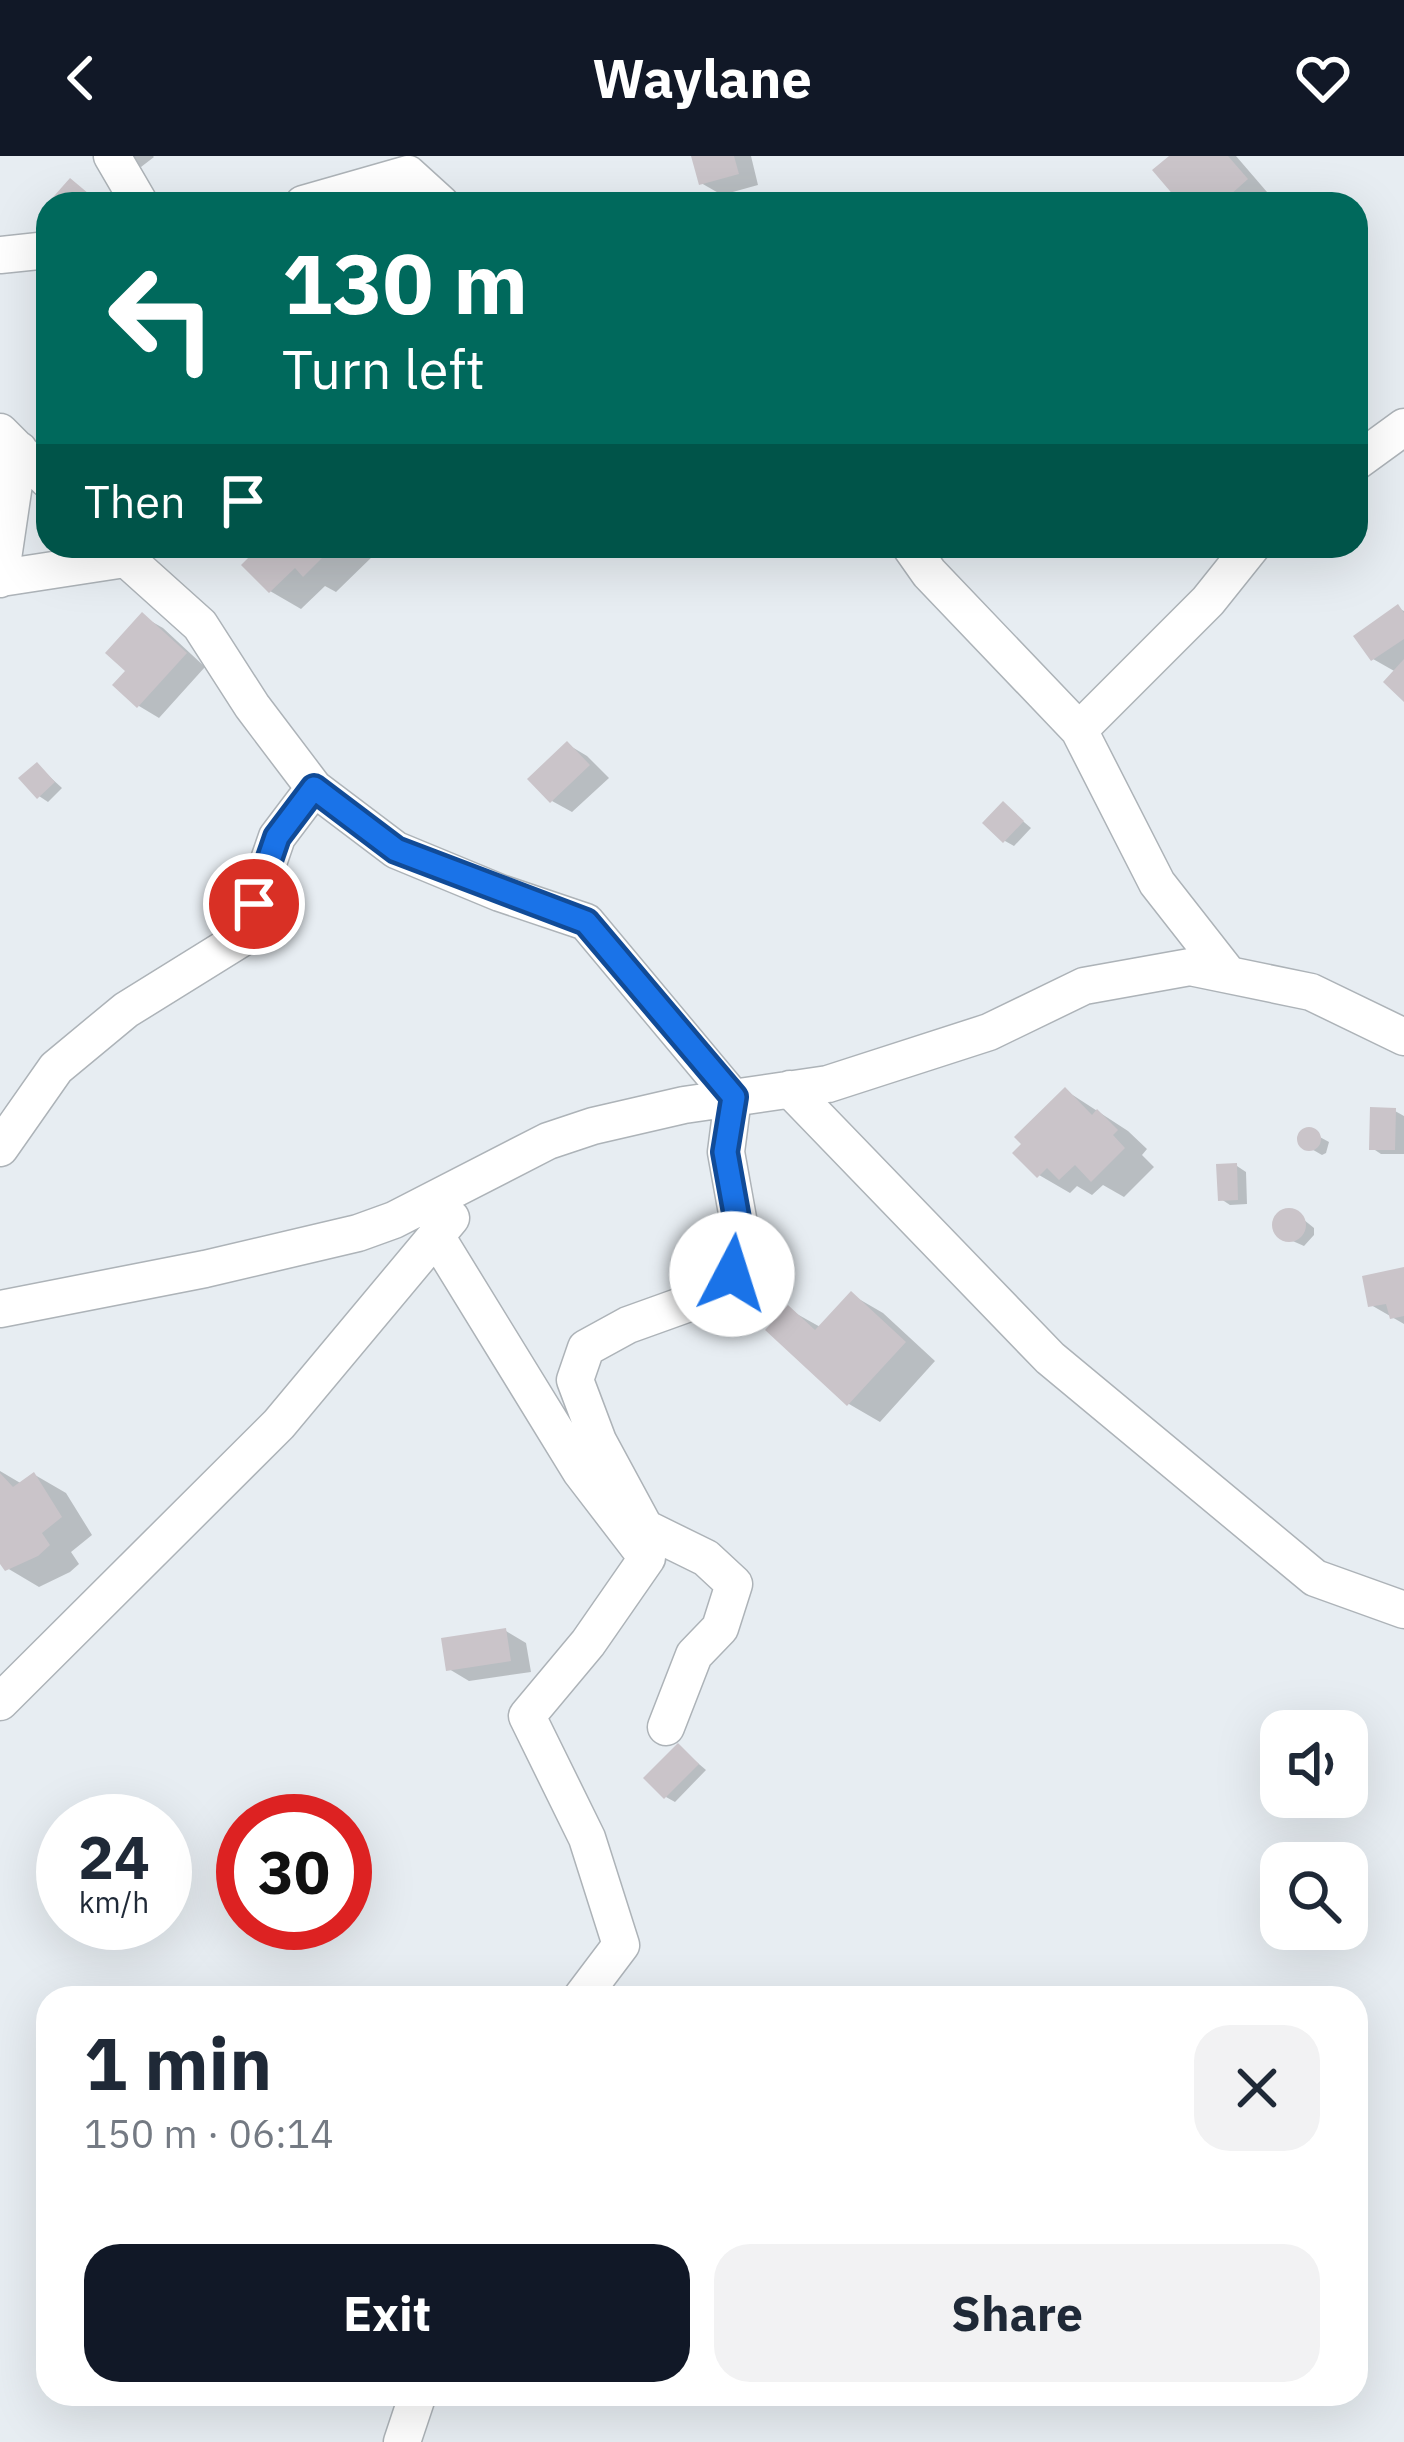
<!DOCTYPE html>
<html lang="en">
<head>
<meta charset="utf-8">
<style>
  body { margin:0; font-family:"IBM Plex Sans",sans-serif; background:#f2f2f3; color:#1f2937; height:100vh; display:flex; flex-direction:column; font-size:45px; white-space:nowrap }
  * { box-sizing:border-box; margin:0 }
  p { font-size:39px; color:#747a83 }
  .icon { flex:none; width:66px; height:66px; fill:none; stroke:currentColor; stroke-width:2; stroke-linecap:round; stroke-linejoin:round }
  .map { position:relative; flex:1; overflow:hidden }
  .side { position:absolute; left:36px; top:1830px; width:1332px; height:420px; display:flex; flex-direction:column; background:#fff; border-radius:36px; box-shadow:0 12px 48px #0002 }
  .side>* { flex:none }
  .banner { position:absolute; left:36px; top:36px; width:1332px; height:366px; border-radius:36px; box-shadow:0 12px 48px #0002; background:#00695c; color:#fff; overflow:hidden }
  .fabs { position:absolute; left:1260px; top:1554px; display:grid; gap:24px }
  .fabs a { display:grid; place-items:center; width:108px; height:108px; border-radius:24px; background:#fff; box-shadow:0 12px 48px #0002; font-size:60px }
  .speed { position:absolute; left:36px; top:1638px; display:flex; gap:24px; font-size:60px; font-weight:700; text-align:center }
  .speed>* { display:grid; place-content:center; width:156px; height:156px; border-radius:50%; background:#fff; box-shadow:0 12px 48px #0002; line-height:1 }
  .speed small { font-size:30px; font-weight:400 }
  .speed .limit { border:18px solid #d22; background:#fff; color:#111 }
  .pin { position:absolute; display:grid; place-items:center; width:102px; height:102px; color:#fff; margin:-51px; border:6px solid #fff; border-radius:50%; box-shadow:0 3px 12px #0007 }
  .me { position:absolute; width:132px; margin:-66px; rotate:5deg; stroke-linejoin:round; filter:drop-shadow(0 0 9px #0008) }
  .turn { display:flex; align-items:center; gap:42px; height:252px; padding:0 48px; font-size:54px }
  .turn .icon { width:156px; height:156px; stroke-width:2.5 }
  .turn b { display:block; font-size:84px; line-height:102px }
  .then { display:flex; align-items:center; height:114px; padding:0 48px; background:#0003; gap:24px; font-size:45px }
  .round { display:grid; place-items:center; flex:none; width:126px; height:126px; border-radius:36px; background:#f2f2f3 }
  .headline { display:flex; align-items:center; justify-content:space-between; height:204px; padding:0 48px }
  h1 { font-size:72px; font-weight:800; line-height:90px }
  .cta { display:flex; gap:24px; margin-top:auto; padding:24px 48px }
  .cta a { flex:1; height:138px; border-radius:36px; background:#111827; color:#fff; font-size:48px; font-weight:800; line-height:138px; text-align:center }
  .cta a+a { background:#f2f2f3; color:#1f2937 }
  header { display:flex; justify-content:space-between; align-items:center; height:156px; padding:0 48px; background:#111827; color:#fff; font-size:54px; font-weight:800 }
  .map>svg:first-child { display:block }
  .shadow { fill:#0003 }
  .building { fill:#cac4c9 }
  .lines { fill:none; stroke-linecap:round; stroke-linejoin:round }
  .minor-casing { stroke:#adb3b8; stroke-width:39 }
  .minor { stroke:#fff; stroke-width:36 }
  .route-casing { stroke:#114b97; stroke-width:30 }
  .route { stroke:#1a73e8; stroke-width:21 }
</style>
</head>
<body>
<header><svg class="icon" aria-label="back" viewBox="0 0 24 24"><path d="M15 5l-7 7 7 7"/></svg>Waylane<svg class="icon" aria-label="heart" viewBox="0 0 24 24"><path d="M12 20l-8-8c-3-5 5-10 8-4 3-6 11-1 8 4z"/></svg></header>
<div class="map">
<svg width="1404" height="2286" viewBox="0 0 1404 2286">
  <rect width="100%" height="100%" fill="#e7edf2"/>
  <path class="shadow" d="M 127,0 L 153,0 L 154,1 L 141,11 Z
    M 694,0 L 751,0 L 758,29 L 722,39 L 701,27 Z
    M 1173,0 L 1236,0 L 1267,36 L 1253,48 L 1185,48 Z
    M 264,390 L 368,390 L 375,398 L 336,436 L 325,430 L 301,453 L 270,435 Z
    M 1398,452 L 1404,455 L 1404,542 L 1396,516 L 1373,503 Z
    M 142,460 L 163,472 L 205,511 L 159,562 L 139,550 L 129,515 Z
    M 567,588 L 587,600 L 609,622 L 572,656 L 552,645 Z
    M 38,610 L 62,632 L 48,646 L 39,640 Z
    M 1004,649 L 1031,672 L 1014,690 L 1005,685 Z
    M 1065,934 L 1128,975 L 1147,993 L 1142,999 L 1154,1011 L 1124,1041 L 1103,1029 L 1092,1039 L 1077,1030 L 1070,1037 L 1039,1019 Z
    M 1395,955 L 1404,960 L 1404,998 L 1381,998 L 1372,992 Z
    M 1307,974 L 1329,986 L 1326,997 L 1322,999 L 1301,987 Z
    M 1237,1010 L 1246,1016 L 1247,1048 L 1230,1049 L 1221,1043 Z
    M 1293,1055 L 1314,1072 L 1314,1079 L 1304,1090 L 1279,1079 L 1275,1065 L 1279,1059 Z
    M 1404,1114 L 1404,1168 L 1371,1149 Z
    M 747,1131 L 768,1152 L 755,1166 L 746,1161 Z
    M 852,1139 L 883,1157 L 935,1205 L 880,1266 L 849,1248 L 788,1153 L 822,1172 Z
    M 0,1315 L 22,1328 L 35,1319 L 66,1337 L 92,1379 L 71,1396 L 79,1408 L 70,1416 L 39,1431 L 7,1412 L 0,1403 Z
    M 506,1475 L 526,1487 L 531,1516 L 469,1525 L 449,1513 Z
    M 679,1591 L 706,1614 L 675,1646 L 666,1641 Z"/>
  <path class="building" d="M 691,0 L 734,0 L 739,18 L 699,29 Z
    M 1169,0 L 1228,0 L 1248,23 L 1220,48 L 1181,48 L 1152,14 Z
    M 70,22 L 101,48 L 47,48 Z
    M 260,390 L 334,390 L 303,421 L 295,412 L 269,437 L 241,409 Z
    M 1398,448 L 1404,457 L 1404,483 L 1371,505 L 1353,480 Z
    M 142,456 L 187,497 L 137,552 L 112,529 L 125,515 L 105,497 Z
    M 1404,503 L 1404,546 L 1383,526 Z
    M 567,585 L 590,609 L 550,647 L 527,623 Z
    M 37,606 L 55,626 L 37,643 L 18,622 Z
    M 1003,645 L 1024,665 L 1003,687 L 982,667 Z
    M 1065,931 L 1092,959 L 1097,953 L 1118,974 L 1113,979 L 1125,992 L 1091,1026 L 1075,1009 L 1059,1024 L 1047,1012 L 1037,1022 L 1012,997 L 1021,988 L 1014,981 Z
    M 1370,951 L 1396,952 L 1395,994 L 1369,994 Z
    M1297 983a12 12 0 1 1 24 0a12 12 0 1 1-24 0Z
    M 1237,1007 L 1238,1044 L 1218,1045 L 1216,1008 Z
    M1272 1069a17 17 0 1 1 34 0a17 17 0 1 1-34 0Z
    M 1404,1111 L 1404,1160 L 1390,1163 L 1386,1148 L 1368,1151 L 1362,1120 Z
    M 746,1127 L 761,1146 L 744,1163 L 726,1145 Z
    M 851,1135 L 906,1186 L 847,1250 L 765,1174 L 788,1149 L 815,1174 Z
    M 34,1316 L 62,1361 L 42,1377 L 50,1389 L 38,1400 L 5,1415 L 0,1408 L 0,1317 L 13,1331 Z
    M 506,1472 L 511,1505 L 446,1515 L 441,1482 Z
    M 678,1587 L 699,1608 L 664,1643 L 643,1622 Z"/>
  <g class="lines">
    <g class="minor-casing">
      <path id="minor" d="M 112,0 L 140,48
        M 303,48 L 408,18 L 441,48
        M 0,99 L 48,94
        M 0,276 L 48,324
        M 1356,306 L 1404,271
        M 112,390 L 200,469 L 252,550 L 314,632 L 396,694 L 500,737 L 586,766 L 733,942 L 726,996 L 741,1079 L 732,1119 L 706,1141 L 628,1169 L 586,1192 L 575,1224 L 598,1285 L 645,1372 L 706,1402 L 734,1428 L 720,1472 L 694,1499 L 666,1571
        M 910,390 L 929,417 L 1079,574 L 1157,727 L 1229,819
        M 1,422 L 125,403
        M 0,423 L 19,294
        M 1079,574 L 1208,445 L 1252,390
        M 790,933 L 1050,1202 L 1315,1422 L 1404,1454
        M 0,992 L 56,912 L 126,854 L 242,782 L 277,681 L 314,632
        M 436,1080 L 581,1316 L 647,1402 L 588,1487 L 527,1560 L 587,1682 L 621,1789 L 581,1842
        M 0,1153 L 205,1113 L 358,1077 L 394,1064 L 548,985 L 593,970 L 684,949 L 828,928 L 989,876 L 1084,830 L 1190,811 L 1311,836 L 1404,881
        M 0,1546 L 279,1268 L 451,1062
        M 402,2286 L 418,2238"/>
    </g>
    <use href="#minor" class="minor"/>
  </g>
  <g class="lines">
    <g class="route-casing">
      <path id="route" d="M 254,748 L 277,681 L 314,632 L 396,694 L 586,766 L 734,941 L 725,996 L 740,1079 L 732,1118"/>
    </g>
    <use href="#route" class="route"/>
  </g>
</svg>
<div class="fabs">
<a><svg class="icon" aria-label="sound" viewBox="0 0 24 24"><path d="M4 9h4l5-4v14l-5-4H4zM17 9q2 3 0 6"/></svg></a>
<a><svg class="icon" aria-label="search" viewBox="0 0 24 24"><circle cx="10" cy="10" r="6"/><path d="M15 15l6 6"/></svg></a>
</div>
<div class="speed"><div>24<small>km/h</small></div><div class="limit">30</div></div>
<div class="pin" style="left:254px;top:748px;background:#d93025"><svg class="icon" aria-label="arrive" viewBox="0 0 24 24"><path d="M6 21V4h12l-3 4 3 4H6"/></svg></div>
<svg class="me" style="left:732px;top:1118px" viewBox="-20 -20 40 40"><circle r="19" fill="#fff"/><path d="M0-13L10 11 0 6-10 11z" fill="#1a73e8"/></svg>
<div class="banner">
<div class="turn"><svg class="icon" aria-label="left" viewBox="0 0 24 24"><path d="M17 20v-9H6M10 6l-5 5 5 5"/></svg><div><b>130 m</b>Turn left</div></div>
<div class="then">Then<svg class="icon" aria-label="arrive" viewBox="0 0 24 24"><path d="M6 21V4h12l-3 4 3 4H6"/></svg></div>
</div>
<section class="side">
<div class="headline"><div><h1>1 min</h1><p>150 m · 06:14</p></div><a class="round"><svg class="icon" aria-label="close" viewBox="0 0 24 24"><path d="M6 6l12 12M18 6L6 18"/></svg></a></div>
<div class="cta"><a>Exit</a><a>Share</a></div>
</section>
</div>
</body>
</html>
